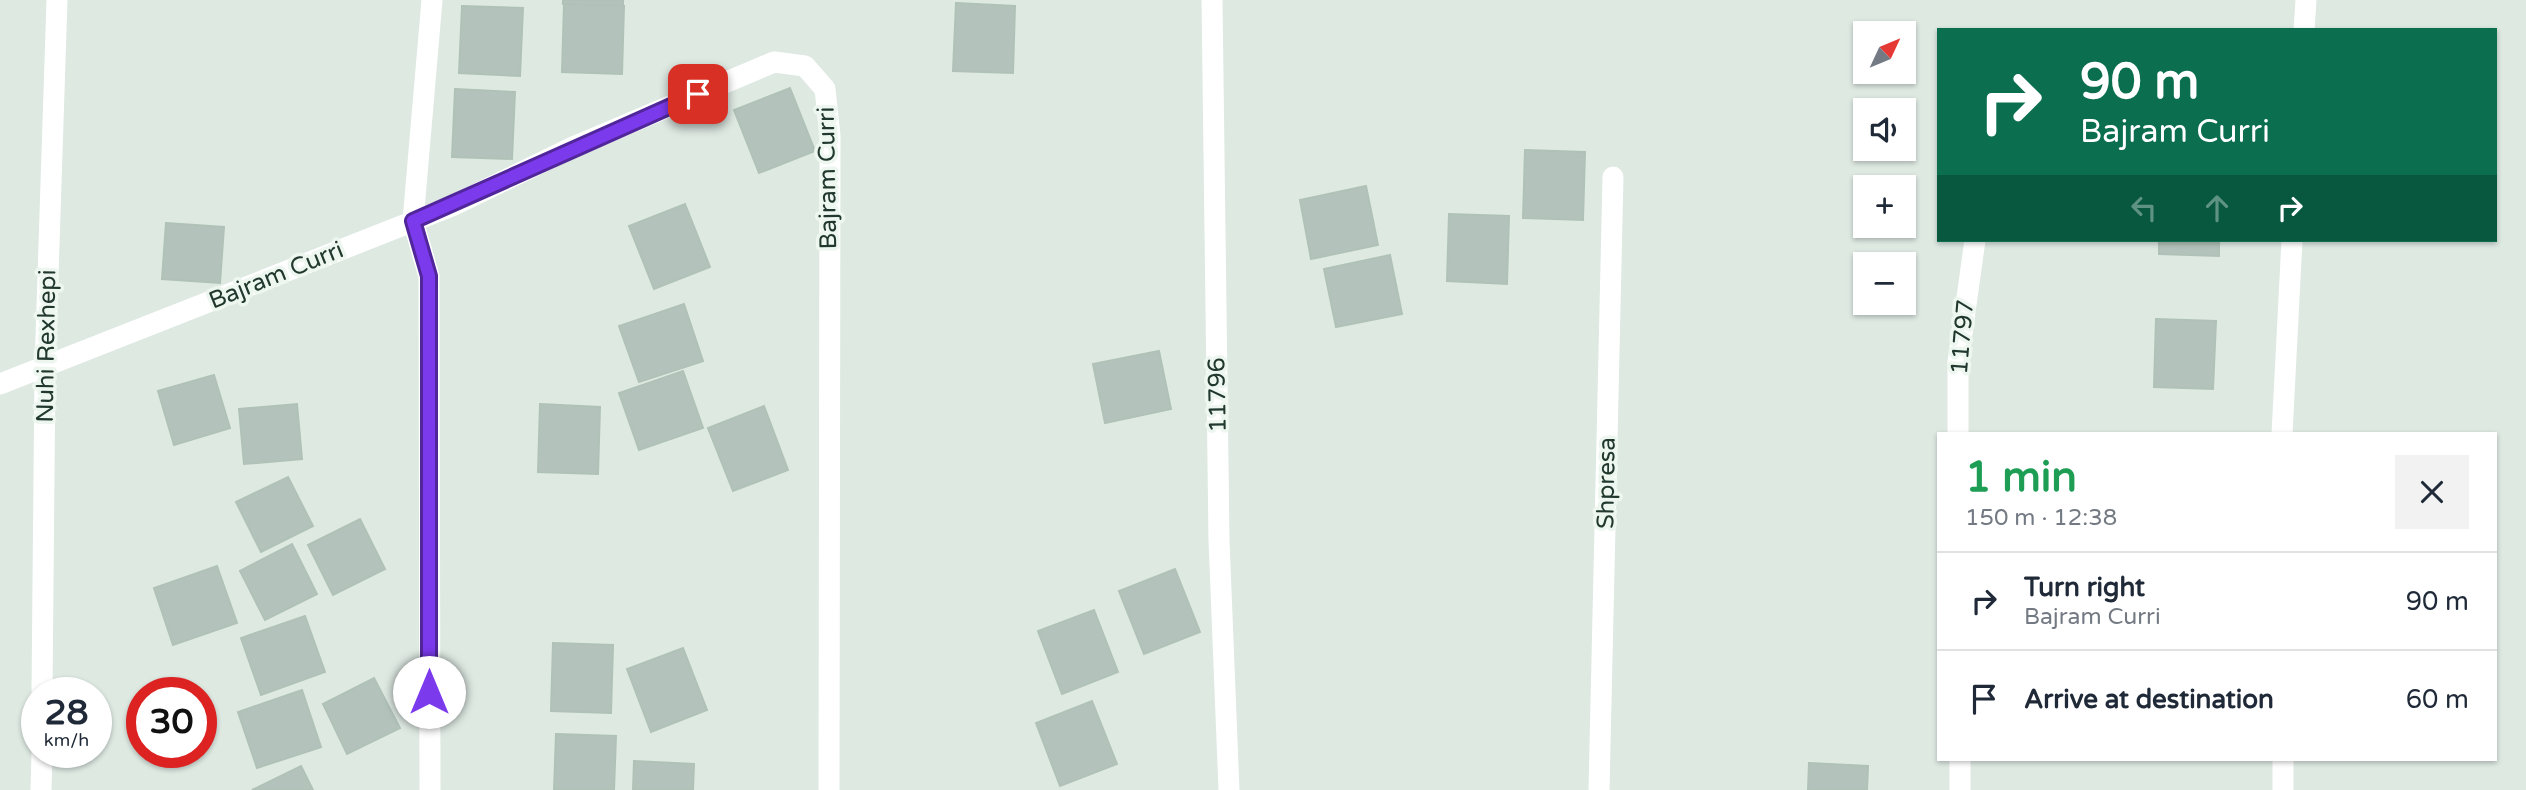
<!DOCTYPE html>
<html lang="en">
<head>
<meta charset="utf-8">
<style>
  body { margin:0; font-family:"Varela Round",sans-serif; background:#f2f2f3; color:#1f2937; height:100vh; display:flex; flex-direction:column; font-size:26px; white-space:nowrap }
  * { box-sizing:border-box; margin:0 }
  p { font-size:23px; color:#747a83 }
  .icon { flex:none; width:38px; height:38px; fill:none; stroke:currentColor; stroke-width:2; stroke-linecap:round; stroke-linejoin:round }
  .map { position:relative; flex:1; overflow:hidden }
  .details { position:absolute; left:1937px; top:432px; width:560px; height:329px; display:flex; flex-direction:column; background:#fff; border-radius:0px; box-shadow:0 2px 5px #0004 }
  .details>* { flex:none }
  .top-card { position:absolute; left:1937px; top:28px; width:560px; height:214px; border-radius:0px; box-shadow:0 2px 5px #0004; background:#0b6e4f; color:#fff; overflow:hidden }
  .needle { width:46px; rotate:46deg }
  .controls { position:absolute; left:1853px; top:21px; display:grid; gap:14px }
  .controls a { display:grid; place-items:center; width:63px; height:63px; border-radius:0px; background:#fff; box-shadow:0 2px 5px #0004; font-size:35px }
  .speed { position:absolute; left:21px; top:677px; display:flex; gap:14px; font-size:35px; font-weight:700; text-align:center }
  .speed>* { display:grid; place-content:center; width:91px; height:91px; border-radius:50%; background:#fff; box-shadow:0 2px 5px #0004; line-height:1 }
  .speed small { font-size:18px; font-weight:400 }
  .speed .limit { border:10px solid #d22; background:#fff; color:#111 }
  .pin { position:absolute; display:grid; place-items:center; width:60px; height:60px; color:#fff; margin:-30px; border-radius:14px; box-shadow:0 4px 10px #0006 }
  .me { position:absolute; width:77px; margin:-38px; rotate:0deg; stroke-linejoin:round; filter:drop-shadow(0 0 5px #0008) }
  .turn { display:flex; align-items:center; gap:24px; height:147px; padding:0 28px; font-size:32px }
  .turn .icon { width:91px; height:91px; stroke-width:2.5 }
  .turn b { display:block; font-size:49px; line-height:60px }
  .lanes { display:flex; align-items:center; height:66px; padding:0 28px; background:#0003; justify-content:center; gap:35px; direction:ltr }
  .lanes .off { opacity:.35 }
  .round { display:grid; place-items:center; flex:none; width:74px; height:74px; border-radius:0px; background:#f2f2f3 }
  .headline { display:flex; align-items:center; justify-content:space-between; height:119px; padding:0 28px }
  h1 { font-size:42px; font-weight:700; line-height:52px; color:#1e9e55 }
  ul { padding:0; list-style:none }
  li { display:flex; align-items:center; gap:21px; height:98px; padding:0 28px; border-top:2px solid #e0e1e3 }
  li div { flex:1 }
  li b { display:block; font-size:26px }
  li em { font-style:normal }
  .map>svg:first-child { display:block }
  .building { fill:#b3c3bb; stroke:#b0c2b8; stroke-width:2 }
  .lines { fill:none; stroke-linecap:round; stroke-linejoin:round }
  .minor { stroke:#fff; stroke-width:21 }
  .route-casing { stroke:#51269a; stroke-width:18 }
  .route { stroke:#7c3aed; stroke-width:12 }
  .labels { text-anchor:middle; stroke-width:7; stroke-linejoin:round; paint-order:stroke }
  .street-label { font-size:24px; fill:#20382e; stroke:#eef6f0 }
</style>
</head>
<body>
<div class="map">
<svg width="2526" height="790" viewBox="0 0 2526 790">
  <rect width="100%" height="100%" fill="#dee9e2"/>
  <path class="building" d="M 563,0 L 623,0 L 623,6 L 563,4 Z
    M 956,3 L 1015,6 L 1013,73 L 953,71 Z
    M 564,4 L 624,6 L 622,74 L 562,72 Z
    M 462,6 L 523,8 L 520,76 L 459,73 Z
    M 790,88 L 815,151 L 759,173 L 734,110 Z
    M 455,89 L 515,92 L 512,159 L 452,157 Z
    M 1525,150 L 1585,152 L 1583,220 L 1523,218 Z
    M 1366,186 L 1378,245 L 1311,259 L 1300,200 Z
    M 685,204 L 710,267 L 654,289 L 629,226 Z
    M 1449,214 L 1509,216 L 1507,284 L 1447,281 Z
    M 166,223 L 224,227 L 220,283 L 162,279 Z
    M 2159,240 L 2219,240 L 2219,256 L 2159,254 Z
    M 1390,255 L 1402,314 L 1336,327 L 1324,269 Z
    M 684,304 L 703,361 L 639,382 L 619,326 Z
    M 2156,319 L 2216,321 L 2213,389 L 2154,387 Z
    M 1159,351 L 1171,409 L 1105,423 L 1093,364 Z
    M 683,371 L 703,428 L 639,450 L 619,393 Z
    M 214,375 L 230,428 L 174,445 L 158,391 Z
    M 297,404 L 302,459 L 244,464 L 239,409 Z
    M 540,404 L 600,407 L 598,474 L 538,472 Z
    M 764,406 L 788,470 L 733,491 L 708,428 Z
    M 288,477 L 313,526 L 261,552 L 236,502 Z
    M 360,519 L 385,569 L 333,595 L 308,545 Z
    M 292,544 L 317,594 L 265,620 L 240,571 Z
    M 217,566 L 237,623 L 173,645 L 154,588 Z
    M 1175,569 L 1200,632 L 1144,654 L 1119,591 Z
    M 1094,610 L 1118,672 L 1062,694 L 1038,631 Z
    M 305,616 L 325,672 L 261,695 L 241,638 Z
    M 553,643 L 613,645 L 611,713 L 551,711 Z
    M 683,648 L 707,710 L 651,732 L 627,669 Z
    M 374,678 L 400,728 L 347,754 L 323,704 Z
    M 302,690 L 321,747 L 257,768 L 238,712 Z
    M 1092,701 L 1117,764 L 1060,786 L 1036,723 Z
    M 556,734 L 616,736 L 614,790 L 554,790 Z
    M 634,761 L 694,764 L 693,790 L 633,790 Z
    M 1809,763 L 1868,766 L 1867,790 L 1808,790 Z
    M 301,766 L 313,790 L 252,790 Z"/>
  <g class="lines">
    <path class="minor" d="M 1212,0 L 1219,540 L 1229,790
      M 2304,30 L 2306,0
      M 0,384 L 452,206 L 571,148 L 774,62 L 805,66 L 825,89 L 830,136 L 829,790
      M 1958,434 L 1958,362 L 1975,240
      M 2282,434 L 2292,240
      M 42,693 L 45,367 L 57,0
      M 1960,760 L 1960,790
      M 2283,760 L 2283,790
      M 41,790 L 42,752
      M 430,790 L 429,276 L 413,221 L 432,0
      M 1599,790 L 1613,177"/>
  </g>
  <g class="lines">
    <g class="route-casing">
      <path id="route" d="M 429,692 L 429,276 L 413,221 L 698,94"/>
    </g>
    <use href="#route" class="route"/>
  </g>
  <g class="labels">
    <g class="street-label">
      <text transform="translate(827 178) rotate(-91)" y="8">Bajram Curri</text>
      <text transform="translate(276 275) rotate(-22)" y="8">Bajram Curri</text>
      <text transform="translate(1962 337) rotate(-85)" y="8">11797</text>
      <text transform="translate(46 346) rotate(-89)" y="8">Nuhi Rexhepi</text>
      <text transform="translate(1217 395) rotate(-91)" y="8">11796</text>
      <text transform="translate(1606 483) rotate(-89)" y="8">Shpresa</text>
    </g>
  </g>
</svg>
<div class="controls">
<a><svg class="needle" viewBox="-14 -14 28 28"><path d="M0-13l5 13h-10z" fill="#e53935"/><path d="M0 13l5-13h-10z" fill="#747a83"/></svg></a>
<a><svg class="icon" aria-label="sound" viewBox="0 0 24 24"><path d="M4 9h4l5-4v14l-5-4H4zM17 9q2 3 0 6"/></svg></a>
<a>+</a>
<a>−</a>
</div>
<div class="speed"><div>28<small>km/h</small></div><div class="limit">30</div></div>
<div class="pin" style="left:698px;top:94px;background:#d93025"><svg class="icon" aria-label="arrive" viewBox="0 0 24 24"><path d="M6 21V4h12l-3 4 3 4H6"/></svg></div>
<svg class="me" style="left:429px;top:692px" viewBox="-20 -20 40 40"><circle r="19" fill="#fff"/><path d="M0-13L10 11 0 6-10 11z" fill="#7c3aed"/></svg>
<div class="top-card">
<div class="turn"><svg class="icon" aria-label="right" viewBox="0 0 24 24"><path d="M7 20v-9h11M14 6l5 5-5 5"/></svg><div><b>90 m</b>Bajram Curri</div></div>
<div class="lanes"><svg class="icon off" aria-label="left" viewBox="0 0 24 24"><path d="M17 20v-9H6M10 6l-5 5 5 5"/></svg><svg class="icon off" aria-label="ahead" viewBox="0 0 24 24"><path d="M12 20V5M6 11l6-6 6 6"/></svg><svg class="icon" aria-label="right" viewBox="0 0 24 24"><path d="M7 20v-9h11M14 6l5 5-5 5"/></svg></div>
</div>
<section class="details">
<div class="headline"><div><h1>1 min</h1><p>150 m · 12:38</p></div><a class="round"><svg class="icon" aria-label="close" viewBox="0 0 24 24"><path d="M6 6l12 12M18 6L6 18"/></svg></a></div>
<ul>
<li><svg class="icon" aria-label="right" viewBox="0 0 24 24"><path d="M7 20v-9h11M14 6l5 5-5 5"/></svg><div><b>Turn right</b><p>Bajram Curri</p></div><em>90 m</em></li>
<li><svg class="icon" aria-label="arrive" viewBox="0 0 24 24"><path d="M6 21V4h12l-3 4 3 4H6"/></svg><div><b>Arrive at destination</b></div><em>60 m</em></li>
</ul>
</section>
</div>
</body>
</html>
